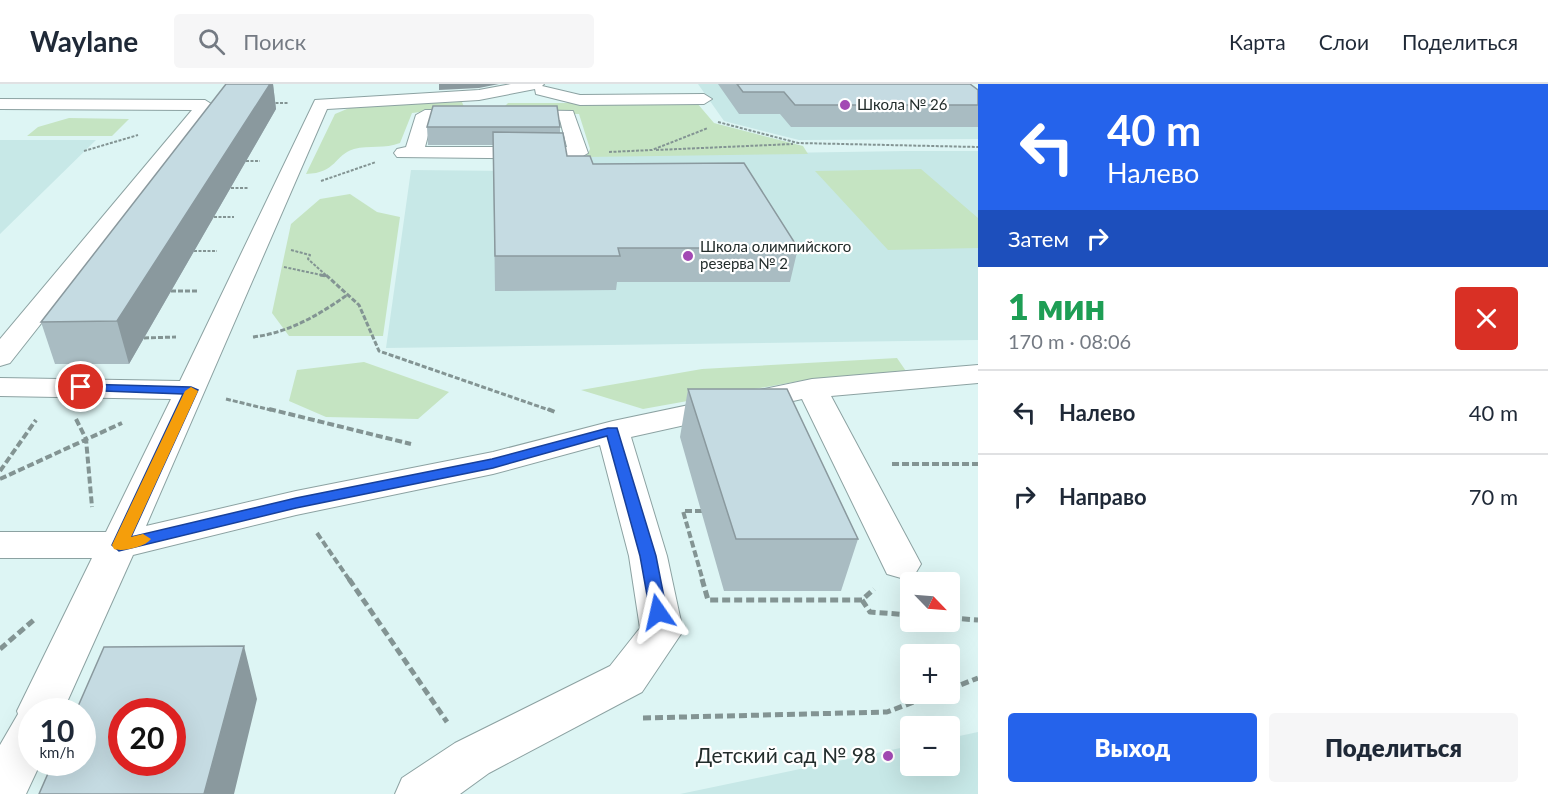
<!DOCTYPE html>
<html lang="ru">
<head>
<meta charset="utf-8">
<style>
  body { margin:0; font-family:Lato,sans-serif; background:#f6f6f7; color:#1f2937; height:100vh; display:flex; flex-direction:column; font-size:22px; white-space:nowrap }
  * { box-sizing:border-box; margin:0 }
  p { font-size:20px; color:#747a83 }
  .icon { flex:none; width:33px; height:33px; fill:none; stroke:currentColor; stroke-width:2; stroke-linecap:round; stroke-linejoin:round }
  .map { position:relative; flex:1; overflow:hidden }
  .drawer { display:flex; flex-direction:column; background:#fff; width:570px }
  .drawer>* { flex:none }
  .hud { background:#2563eb; color:#fff; overflow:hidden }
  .needle { width:39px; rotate:115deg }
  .tools { position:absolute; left:900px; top:488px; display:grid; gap:12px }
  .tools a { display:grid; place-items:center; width:60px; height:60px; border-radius:6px; background:#fff; box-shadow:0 6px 24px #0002; font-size:30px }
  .speed { position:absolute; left:18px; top:614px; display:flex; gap:12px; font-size:30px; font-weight:700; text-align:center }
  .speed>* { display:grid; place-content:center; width:78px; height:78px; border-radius:50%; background:#fff; box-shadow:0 6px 24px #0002; line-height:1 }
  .speed small { font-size:15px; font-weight:400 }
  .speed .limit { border:9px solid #d22; background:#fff; color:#111 }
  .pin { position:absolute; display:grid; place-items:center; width:51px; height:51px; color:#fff; margin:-26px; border:3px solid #fff; border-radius:50%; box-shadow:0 2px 6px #0007 }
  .me { position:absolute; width:66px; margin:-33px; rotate:349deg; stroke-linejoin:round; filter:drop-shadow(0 0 4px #0008) }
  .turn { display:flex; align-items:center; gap:21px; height:126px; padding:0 30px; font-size:27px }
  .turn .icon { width:78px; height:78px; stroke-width:2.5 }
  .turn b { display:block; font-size:42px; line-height:51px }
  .then { display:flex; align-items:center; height:57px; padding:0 30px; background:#0003; gap:12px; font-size:22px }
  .round { display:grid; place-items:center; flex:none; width:63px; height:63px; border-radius:6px; background:#f6f6f7 }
  .summary { display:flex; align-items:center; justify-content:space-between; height:102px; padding:0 30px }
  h1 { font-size:36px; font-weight:800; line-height:45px; color:#1e9e55 }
  .button { display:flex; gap:12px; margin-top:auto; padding:12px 30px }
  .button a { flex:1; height:69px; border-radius:6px; background:#2563eb; color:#fff; font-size:24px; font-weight:800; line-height:69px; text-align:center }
  .button a+a { background:#f6f6f7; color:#1f2937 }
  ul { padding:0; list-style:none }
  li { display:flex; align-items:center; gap:18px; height:84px; padding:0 30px; border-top:2px solid #e0e1e3 }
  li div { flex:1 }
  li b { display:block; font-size:22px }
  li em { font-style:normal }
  header { display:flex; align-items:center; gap:36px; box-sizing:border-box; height:84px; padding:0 30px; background:#fff; border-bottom:2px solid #e0e1e3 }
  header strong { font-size:28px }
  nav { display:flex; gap:33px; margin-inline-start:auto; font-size:21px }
  .search { width:420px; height:54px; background:#f6f6f7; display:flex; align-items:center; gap:15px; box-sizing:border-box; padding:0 21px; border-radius:6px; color:#747a83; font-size:22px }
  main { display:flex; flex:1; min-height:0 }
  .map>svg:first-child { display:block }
  .built { fill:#c7e8e7 }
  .green { fill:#c5e4c2 }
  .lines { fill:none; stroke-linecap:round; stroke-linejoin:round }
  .minor-casing { stroke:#8ca2a2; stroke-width:2 }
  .path-far3 { stroke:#839493; stroke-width:2; stroke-dasharray:3 1.5; stroke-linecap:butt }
  .path-far2 { stroke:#839493; stroke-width:3; stroke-dasharray:5 2; stroke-linecap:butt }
  .path-far1 { stroke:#839493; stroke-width:4; stroke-dasharray:7 3; stroke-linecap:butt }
  .path { stroke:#839493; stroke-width:5; stroke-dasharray:8 4; stroke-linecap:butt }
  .minor { fill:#fff; fill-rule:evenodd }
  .wall { fill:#a9bcc2 }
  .shaded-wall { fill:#8a999e }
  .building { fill:#c5dbe2; stroke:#8a999e; stroke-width:1.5; fill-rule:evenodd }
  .route { fill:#2563eb; stroke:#184099; stroke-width:1.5 }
  .slow { fill:#f59e0b }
  .poi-dot { fill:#a349b4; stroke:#fff; stroke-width:2 }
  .labels { text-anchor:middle; stroke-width:4.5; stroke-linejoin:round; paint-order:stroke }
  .far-poi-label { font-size:15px; fill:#232d2c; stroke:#fff; text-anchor:start }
  .near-poi-label { font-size:21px; fill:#232d2c; stroke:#fff; text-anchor:end }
</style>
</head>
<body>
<header>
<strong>Waylane</strong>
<div class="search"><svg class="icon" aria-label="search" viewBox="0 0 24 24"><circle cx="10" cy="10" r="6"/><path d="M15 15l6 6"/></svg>Поиск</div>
<nav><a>Карта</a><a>Слои</a><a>Поделиться</a></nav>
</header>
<main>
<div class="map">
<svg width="978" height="710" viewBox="0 0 978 710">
  <rect width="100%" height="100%" fill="#ddf5f4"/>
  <path class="built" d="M 698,0 L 970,0 L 978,5 L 978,55 L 799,56 L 724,37 Z
    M 0,56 L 96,56 L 0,150 Z
    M 907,67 L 978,67 L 978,256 L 386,264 L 411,86 L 510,87 L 510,73 Z
    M 978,648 L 978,710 L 680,710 L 910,662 L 910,681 L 950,681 L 950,654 Z"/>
  <path class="green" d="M 462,18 L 464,23 L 412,29 L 400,59 C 385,65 369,61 354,65 C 334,71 337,89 306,90 L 335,30 L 354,22 Z
    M 508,19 L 697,19 L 714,39 L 803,62 L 808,70 L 586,73 L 590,65 L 579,30 L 512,29 L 503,24 Z
    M 69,34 L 129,35 L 112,52 L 27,52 L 38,43 Z
    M 921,85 L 978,134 L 978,164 L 888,166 L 815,87 Z
    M 350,110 L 377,128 L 400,133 L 383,252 L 289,252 L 272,229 L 291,140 L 320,115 Z
    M 897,274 L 908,290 L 805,296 L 643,325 L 581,306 L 702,285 Z
    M 364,278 L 449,308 L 418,335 L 326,333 L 289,317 L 297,286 Z"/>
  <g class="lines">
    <g class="minor-casing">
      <path id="minor" d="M 511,0 L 544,0 L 542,2 L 580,11 L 704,10 L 712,15 L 704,20 L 580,21 L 536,10 L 535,5 L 479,16 L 327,25 L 146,442 L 296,407 L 493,368 L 613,337 L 812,295 L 978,281 L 978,299 L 831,312 L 921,480 L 915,490 L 901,494 L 887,490 L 802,315 L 631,353 L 667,472 L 683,547 L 642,608 L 489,689 L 460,710 L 395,710 L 402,694 L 455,659 L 610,582 L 640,544 L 629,472 L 600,361 L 493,390 L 296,431 L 133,471 L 63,627 L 32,627 L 32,678 L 41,678 L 26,710 L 0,710 L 0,661 L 18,630 L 17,627 L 92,474 L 0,474 L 0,448 L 106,448 L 171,315 L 0,312 L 0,294 L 180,297 L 315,16 L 479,6 Z
        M 0,15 L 205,16 L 213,21 L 10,279 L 0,282 L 0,255 L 192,26 L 0,25 Z
        M 425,26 L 462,26 L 471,31 L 462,36 L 432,36 L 425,63 L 567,63 L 560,36 L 513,36 L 504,31 L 513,26 L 573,27 L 588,69 L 578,75 L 397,73 L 394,69 L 397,65 L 406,63 L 416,31 Z"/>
    </g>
    <path class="path-far3" d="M 271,19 L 288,19
      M 718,38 L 798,59 L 978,63
      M 656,66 L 793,60
      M 84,67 L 138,51
      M 609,68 L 652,66 L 708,44
      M 246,77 L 260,77
      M 321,97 L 376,78
      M 231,104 L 248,104
      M 214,133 L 234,133
      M 291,166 L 310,171 L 308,175 L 327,192
      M 194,167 L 217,167
      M 284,183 L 326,192"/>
    <path class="path-far2" d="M 320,191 L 326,192
      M 326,191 L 359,221 L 379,267 L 552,327
      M 171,207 L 197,207
      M 253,253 C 288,249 319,231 347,211
      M 144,254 L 176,253
      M 226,315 L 275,327"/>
    <path class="path-far1" d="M 269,325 L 411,360
      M 548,325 L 555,328
      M 76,335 L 86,355 L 92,423
      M 892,380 L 978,380
      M 0,387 L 36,336
      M 0,395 L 122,339
      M 702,427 L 683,427 L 703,497
      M 317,449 L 350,497"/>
    <path class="path" d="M 349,495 L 447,638
      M 702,495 L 708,516 L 862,516 L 874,505
      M 862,516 L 870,528 L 910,531
      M 950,534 L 978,536
      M 0,565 L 36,534
      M 950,605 L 978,594
      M 643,634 L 887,628 L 938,609"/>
    <use href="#minor" class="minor"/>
  </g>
  <path class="wall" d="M 270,0 L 273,0 L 276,25 L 129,280 L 55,280 L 41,238 Z
    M 718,0 L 970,0 L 978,6 L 978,43 L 791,43 L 780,30 L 739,30 Z
    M 427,43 L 560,43 L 560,49 L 567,72 L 593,80 L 798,164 L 790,198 L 617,198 L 616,206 L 495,207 L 493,61 L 428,61 Z
    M 688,305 L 858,455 L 841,507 L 724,507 L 680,353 Z"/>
  <path class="shaded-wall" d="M 270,0 L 273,0 L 276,25 L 129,280 L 117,237 Z
    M 439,0 L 499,0 L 479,4 L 439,6 Z
    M 244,562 L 257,615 L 234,710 L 204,710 Z"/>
  <path class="building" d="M 226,0 L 270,0 L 117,237 L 41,238 Z
    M 737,0 L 970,0 L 978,6 L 978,21 L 795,21 L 784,8 L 743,8 Z
    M 433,22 L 557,22 L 560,43 L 427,43 Z
    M 493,48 L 563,49 L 567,72 L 590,72 L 593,80 L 744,79 L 798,164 L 618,164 L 620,172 L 495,172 Z
    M 688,305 L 787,305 L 858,455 L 736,455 Z
    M 244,562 L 204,710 L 39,710 L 53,678 L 82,678 L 82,627 L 76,627 L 104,563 ZM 122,627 L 172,627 L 172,678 L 122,678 Z"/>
  <path class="route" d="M 81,300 L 191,303 L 198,306 L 131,453 L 296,414 L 492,375 L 608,344 L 617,344 L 656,472 L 667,528 L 664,533 L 652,533 L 650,528 L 640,472 L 607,352 L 493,384 L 296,424 L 119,467 L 112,461 L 183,310 L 77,306 L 77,301 Z"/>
  <path class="slow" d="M 191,303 L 198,307 L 131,453 L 143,450 L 151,455 C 145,463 123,468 114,465 L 112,461 L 185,307 Z"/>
  <g class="poi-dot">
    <circle cx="845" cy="21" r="6"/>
    <circle cx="688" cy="172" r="6"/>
    <circle cx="888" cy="672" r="6"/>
  </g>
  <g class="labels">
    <g class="far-poi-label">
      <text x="857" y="26">Школа № 26</text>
      <text x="700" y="168">Школа олимпийского<tspan x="700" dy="17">резерва № 2</tspan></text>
    </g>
    <g class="near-poi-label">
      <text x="876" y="679">Детский сад № 98</text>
    </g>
  </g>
</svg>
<div class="tools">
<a><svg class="needle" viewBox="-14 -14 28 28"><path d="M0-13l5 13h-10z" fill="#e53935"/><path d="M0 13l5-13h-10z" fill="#747a83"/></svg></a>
<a>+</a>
<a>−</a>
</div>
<div class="speed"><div>10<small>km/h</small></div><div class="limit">20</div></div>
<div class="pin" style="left:81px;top:303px;background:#d93025"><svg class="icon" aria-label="arrive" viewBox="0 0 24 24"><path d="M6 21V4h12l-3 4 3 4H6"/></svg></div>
<svg class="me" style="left:658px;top:528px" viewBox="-20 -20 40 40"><path d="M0-17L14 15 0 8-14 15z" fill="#2563eb" stroke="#fff" stroke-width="4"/></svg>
</div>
<section class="drawer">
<div class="hud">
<div class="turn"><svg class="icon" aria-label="left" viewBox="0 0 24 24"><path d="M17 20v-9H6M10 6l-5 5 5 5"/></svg><div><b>40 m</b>Налево</div></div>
<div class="then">Затем<svg class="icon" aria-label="right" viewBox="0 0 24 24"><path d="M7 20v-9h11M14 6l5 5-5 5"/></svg></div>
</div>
<div class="summary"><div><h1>1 мин</h1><p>170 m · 08:06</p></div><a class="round" style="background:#d93025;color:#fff"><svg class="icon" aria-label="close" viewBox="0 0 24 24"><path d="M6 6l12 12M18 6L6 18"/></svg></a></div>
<ul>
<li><svg class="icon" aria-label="left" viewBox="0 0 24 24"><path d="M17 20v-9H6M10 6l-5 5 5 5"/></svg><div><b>Налево</b></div><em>40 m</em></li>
<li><svg class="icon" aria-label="right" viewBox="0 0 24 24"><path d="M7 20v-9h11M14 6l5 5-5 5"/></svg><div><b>Направо</b></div><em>70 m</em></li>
</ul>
<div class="button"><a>Выход</a><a>Поделиться</a></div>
</section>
</main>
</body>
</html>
